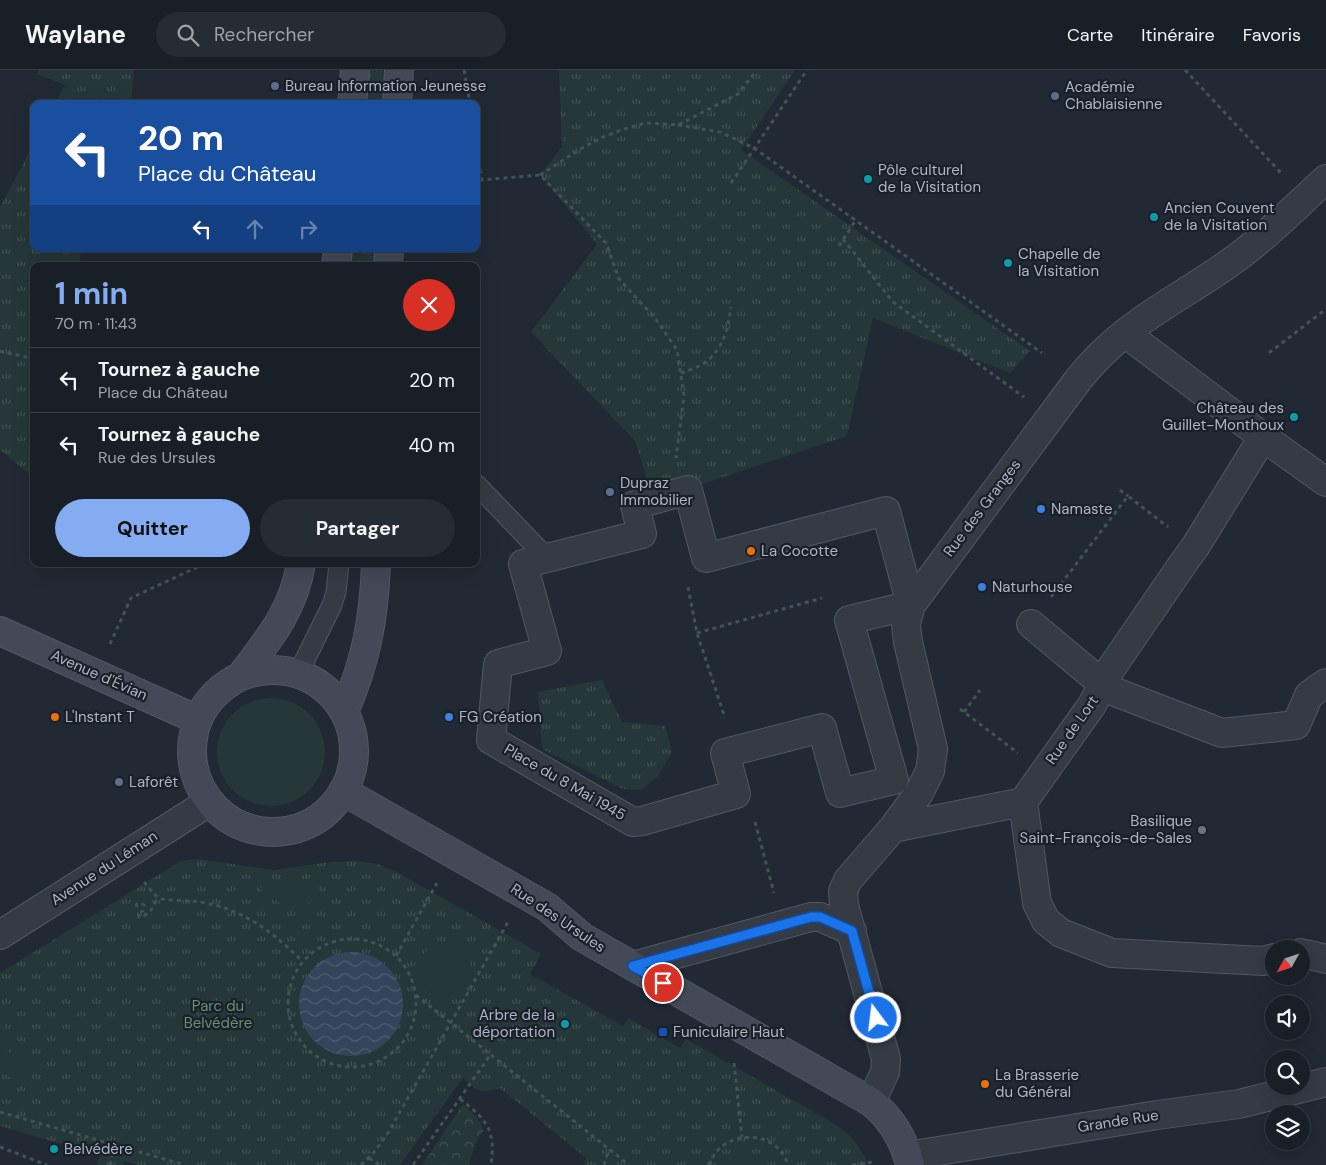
<!DOCTYPE html>
<html lang="fr">
<head>
<meta charset="utf-8">
<style>
  body { margin:0; font-family:"DM Sans",sans-serif; background:#262c33; color:#f1f3f6; height:100vh; display:flex; flex-direction:column; font-size:19px; white-space:nowrap }
  * { box-sizing:border-box; margin:0 }
  p { font-size:16px; color:#9fa2a7 }
  .icon { flex:none; width:28px; height:28px; fill:none; stroke:currentColor; stroke-width:2; stroke-linecap:round; stroke-linejoin:round }
  .map { position:relative; flex:1; overflow:hidden }
  .side { position:absolute; left:30px; top:192px; width:450px; height:305px; display:flex; flex-direction:column; background:#191f27; border-radius:10px; box-shadow:0 5px 20px #0002,0 0 0 1px #373d44 }
  .side>* { flex:none }
  .banner { position:absolute; left:30px; top:30px; width:450px; height:152px; border-radius:10px; box-shadow:0 5px 20px #0002,0 0 0 1px #373d44; background:#1a4fa0; color:#fff; overflow:hidden }
  .needle { width:32px; rotate:230deg }
  .buttons { position:absolute; left:1265px; top:870px; display:grid; gap:10px }
  .buttons a { display:grid; place-items:center; width:45px; height:45px; border-radius:50%; background:#191f27; box-shadow:0 5px 20px #0002,0 0 0 1px #373d44; font-size:25px }
  .pin { position:absolute; display:grid; place-items:center; width:42px; height:42px; color:#fff; margin:-21px; border:2px solid #fff; border-radius:50%; box-shadow:0 1px 5px #0007 }
  .me { position:absolute; width:55px; margin:-28px; rotate:345deg; stroke-linejoin:round; filter:drop-shadow(0 0 4px #0008) }
  .turn { display:flex; align-items:center; gap:18px; height:105px; padding:0 25px; font-size:22px }
  .turn .icon { width:65px; height:65px; stroke-width:2.5 }
  .turn b { display:block; font-size:35px; line-height:42px }
  .lanes { display:flex; align-items:center; height:48px; padding:0 25px; background:#0003; justify-content:center; gap:25px; direction:ltr }
  .lanes .off { opacity:.35 }
  .round { display:grid; place-items:center; flex:none; width:52px; height:52px; border-radius:26px; background:#262c33 }
  .head { display:flex; align-items:center; justify-content:space-between; height:85px; padding:0 25px }
  h1 { font-size:30px; font-weight:700; line-height:38px; color:#85acf0 }
  .action { display:flex; gap:10px; margin-top:auto; padding:10px 25px }
  .action a { flex:1; height:58px; border-radius:30px; background:#85acf0; color:#111; font-size:20px; font-weight:700; line-height:58px; text-align:center }
  .action a+a { background:#262c33; color:#f1f3f6 }
  ul { padding:0; list-style:none }
  li { display:flex; align-items:center; gap:15px; height:65px; padding:0 25px; border-top:1px solid #373d44 }
  li div { flex:1 }
  li b { display:block; font-size:19px }
  li em { font-style:normal }
  header { display:flex; align-items:center; gap:30px; box-sizing:border-box; height:70px; padding:0 25px; background:#191f27; border-bottom:1px solid #373d44 }
  header strong { font-size:24px }
  nav { display:flex; gap:28px; margin-inline-start:auto; font-size:18px }
  .search { width:350px; height:45px; background:#262c33; display:flex; align-items:center; gap:12px; box-sizing:border-box; padding:0 18px; border-radius:28px; color:#9fa2a7; font-size:19px }
  .map>svg:first-child { display:block }
  .grass { fill:url(#grass-tufts) }
  .forest { fill:url(#forest-crowns) }
  .garden { fill:#253738 }
  .water { fill:url(#water-waves) }
  .lines { fill:none; stroke-linecap:round; stroke-linejoin:round }
  .lane-casing { stroke:#515863; stroke-width:21 }
  .street-casing { stroke:#515863; stroke-width:30 }
  .secondary-casing { stroke:#515863; stroke-width:30 }
  .path { stroke:#425255; stroke-width:3; stroke-dasharray:4 4; stroke-linecap:butt }
  .lane { stroke:#343b45; stroke-width:19 }
  .street { stroke:#343b45; stroke-width:28 }
  .secondary { stroke:#424a58; stroke-width:28 }
  .route-casing { stroke:#114b97; stroke-width:12 }
  .route { stroke:#1a73e8; stroke-width:9 }
  .service-dot { fill:#5c6f8a; stroke:#19202a; stroke-width:2 }
  .culture-dot { fill:#0f9aa8; stroke:#19202a; stroke-width:2 }
  .shop-dot { fill:#3f7fe0; stroke:#19202a; stroke-width:2 }
  .food-dot { fill:#e8710a; stroke:#19202a; stroke-width:2 }
  .worship-dot { fill:#6b7280; stroke:#19202a; stroke-width:2 }
  .transit-dot { fill:#1a4fb4; stroke:#19202a; stroke-width:2 }
  .labels { text-anchor:middle; stroke-width:4.5; stroke-linejoin:round; paint-order:stroke }
  .poi-label { font-size:15px; fill:#aeb5c2; stroke:#19202a; text-anchor:start }
  .street-label { font-size:15px; fill:#aeb5c2; stroke:#19202a }
  .park-label { font-size:15px; fill:#689072; stroke:#19202a }
</style>
</head>
<body>
<header>
<strong>Waylane</strong>
<div class="search"><svg class="icon" aria-label="search" viewBox="0 0 24 24"><circle cx="10" cy="10" r="6"/><path d="M15 15l6 6"/></svg>Rechercher</div>
<nav><a>Carte</a><a>Itinéraire</a><a>Favoris</a></nav>
</header>
<div class="map">
<svg width="1326" height="1095" viewBox="0 0 1326 1095">
  <defs>
    <pattern id="grass-tufts" width="24" height="20" patternUnits="userSpaceOnUse" patternTransform="scale(1.25)"><rect width="24" height="20" fill="#253738"/><path d="M3 7l-1-3M5 7V3M7 7l1-3M15 17l-1-3M17 17v-4M19 17l1-3" fill="none" stroke="#425253"/></pattern>
    <pattern id="forest-crowns" width="20" height="18" patternUnits="userSpaceOnUse" patternTransform="scale(1.25)"><rect width="20" height="18" fill="#253738"/><path d="M2 6a3 3 0 1 1 6 0M12 15a3 3 0 1 1 6 0" fill="none" stroke="#425253"/></pattern>
    <pattern id="water-waves" width="16" height="10" patternUnits="userSpaceOnUse" patternTransform="scale(1.25)"><rect width="16" height="10" fill="#35445b"/><path d="M0 5q4-4 8 0t8 0" fill="none" stroke="#505d71"/></pattern>
  </defs>
  <rect width="100%" height="100%" fill="#212934"/>
  <path class="grass" d="M 39,0 L 134,0 L 131,34 L 55,34 L 65,15 L 37,4 Z
    M 366,0 L 383,0 L 381,34 L 363,34 Z
    M 559,0 L 795,0 L 741,80 L 1030,281 L 1010,303 L 873,248 L 847,366 L 654,430 L 635,371 L 531,262 L 597,174 L 540,105 L 562,77 Z
    M 34,73 L 34,179 L 81,179 L 79,196 L 34,196 L 34,408 L 3,382 L 0,380 L 0,137 Z
    M 349,179 L 374,179 L 374,196 L 347,196 Z
    M 602,610 L 622,652 L 665,656 L 672,682 L 658,706 L 642,720 L 623,719 L 542,679 L 538,622 Z
    M 197,789 L 274,800 L 331,792 L 355,791 L 377,794 L 397,802 L 541,884 L 530,904 L 623,956 L 628,948 L 680,978 L 686,969 L 833,1053 C 850,1064 861,1076 868,1095 L 584,1095 L 586,1088 L 500,1018 C 481,1024 476,1021 463,1008 L 400,1095 L 139,1095 L 124,1091 L 123,1095 L 97,1095 L 100,1085 L 0,1056 L 0,903 L 171,797 L 182,791 Z"/>
  <path class="forest" d="M 463,1034 L 476,1046 L 484,1060 C 476,1070 472,1083 469,1095 L 422,1095 Z"/>
  <path class="garden" d="M217 682a54 54 0 1 1 108 0a54 54 0 1 1-108 0Z
    M 263,815 L 317,817 L 320,821 L 319,825 L 300,840 L 292,841 L 260,819 Z
    M419 899a26 26 0 1 1 52 0a26 26 0 1 1-52 0Z
    M 4,943 L 8,946 L 8,948 C 2,957 0,973 8,981 C 16,987 24,986 30,996 L 30,1005 L 22,1010 L 12,1009 L 0,1000 L 0,945 Z
    M 745,1083 L 757,1084 L 769,1095 L 726,1095 L 733,1087 Z"/>
  <path class="water" d="M299 934a52 52 0 1 1 104 0a52 52 0 1 1-104 0Z"/>
  <g class="lines">
    <g class="lane-casing">
      <path id="lane" d="M 476,414 L 547,488
        M 298,604 L 332,535 L 336,522 L 339,494"/>
    </g>
    <g class="street-casing">
      <path id="street" d="M 1125,263 L 1263,367 L 1326,412
        M 688,420 L 706,488 L 886,441 L 911,535 L 849,550 L 894,710 L 840,723 L 822,658 L 725,683 L 736,724 L 642,751 L 633,752 L 491,670 L 498,594 L 547,581 L 523,494 L 642,464 L 635,435 Z
        M 1031,554 L 1110,620 L 1222,663 L 1296,655 L 1309,625 L 1326,613
        M 1023,732 L 1037,833 L 1046,851 L 1061,863 L 1112,883 L 1263,891 L 1274,888
        M 893,758 L 1023,732 L 1092,635 L 1110,600 L 1184,492 L 1195,477 L 1263,367
        M 0,865 L 209,732
        M 1301,883 L 1326,889
        M 633,896 L 811,847 L 820,847 L 852,861
        M 871,1032 L 885,1002 L 886,989 L 844,835 L 843,821 L 848,810 L 893,758 L 919,723 L 930,701 L 933,679 L 908,572 L 906,554 L 911,535 L 1078,310 C 1122,254 1173,233 1228,194 C 1263,170 1294,138 1326,109
        M 908,1086 L 1157,1045 L 1239,1034 L 1326,1012"/>
    </g>
    <g class="secondary-casing">
      <path id="secondary" d="M 352,34 L 355,0
        M 397,34 L 399,0
        M 336,196 L 338,179
        M 388,196 L 389,179
        M 0,561 L 198,650
        M192 681a81 81 0 1 1 162 0a81 81 0 1 1-162 0Z
        M 241,606 C 269,569 293,541 301,494
        M 344,642 C 366,591 374,549 376,494
        M 343,721 L 547,837 L 582,867 L 871,1032 C 892,1049 904,1069 910,1095"/>
    </g>
    <path class="path" d="M 464,0 L 470,34
      M 1185,0 L 1282,104
      M 678,55 L 720,62 L 754,78 L 1042,283
      M 476,76 L 482,110 L 540,105 L 606,173 L 619,209 L 655,248 L 677,280 L 684,325 L 676,388
      M 540,105 L 582,78 L 603,67 L 624,59 L 646,53 L 678,55 L 738,24 L 753,5 L 754,0
      M 731,113 L 807,0
      M 843,169 L 893,232 L 1024,327
      M 839,176 L 855,151
      M 0,281 L 34,289
      M 1269,283 L 1326,239
      M 681,303 C 689,300 700,297 707,291 C 724,277 728,258 731,237
      M 1120,420 L 1128,426
      M 688,517 L 697,563 L 725,648
      M 1051,527 L 1128,426 L 1168,457
      M 697,563 L 822,528
      M 110,574 L 131,528 L 204,494
      M 960,639 L 1018,683
      M 964,642 L 980,620
      M 755,752 L 774,823
      M 144,812 L 155,825 L 162,829 C 174,831 187,830 200,832 C 243,839 272,861 302,891
      M 136,837 L 137,834 L 140,833 L 144,835 L 143,841 L 138,842 L 139,847 C 150,846 153,836 158,827
      M288 933a64 64 0 1 1 128 0a64 64 0 1 1-128 0Z
      M 396,886 L 437,813
      M 416,925 L 629,1095
      M 734,993 L 742,1067
      M 460,1029 C 487,1050 496,1060 491,1095
      M 0,1042 L 185,1095
      M 0,1077 L 47,1095
      M 369,1088 L 380,1095
      M 110,1095 L 115,1075
      M 361,1095 L 375,1081 L 388,1063 L 508,852
      M 413,1095 L 491,984
      M 604,1095 L 609,1079
      M 709,1095 C 721,1059 776,1057 788,1095
      M 852,1095 L 873,1092"/>
    <use href="#lane" class="lane"/>
    <use href="#street" class="street"/>
    <use href="#secondary" class="secondary"/>
  </g>
  <g class="lines">
    <g class="route-casing">
      <path id="route" d="M 663,913 L 633,896 L 811,847 L 820,847 L 852,861 L 876,948"/>
    </g>
    <use href="#route" class="route"/>
  </g>
  <g class="service-dot">
    <circle cx="275" cy="16" r="5"/>
    <circle cx="1055" cy="26" r="5"/>
    <circle cx="610" cy="422" r="5"/>
    <circle cx="119" cy="712" r="5"/>
  </g>
  <g class="culture-dot">
    <circle cx="868" cy="109" r="5"/>
    <circle cx="1154" cy="147" r="5"/>
    <circle cx="1008" cy="193" r="5"/>
    <circle cx="1294" cy="347" r="5"/>
    <circle cx="565" cy="954" r="5"/>
    <circle cx="54" cy="1079" r="5"/>
  </g>
  <g class="shop-dot">
    <circle cx="1041" cy="439" r="5"/>
    <circle cx="982" cy="517" r="5"/>
    <circle cx="449" cy="647" r="5"/>
  </g>
  <g class="food-dot">
    <circle cx="751" cy="481" r="5"/>
    <circle cx="55" cy="647" r="5"/>
    <circle cx="985" cy="1014" r="5"/>
  </g>
  <circle class="worship-dot" cx="1202" cy="760" r="5"/>
  <rect class="transit-dot" x="658" y="957" width="10" height="10" rx="2.5"/>
  <g class="labels">
    <g class="poi-label">
      <text x="285" y="21">Bureau Information Jeunesse</text>
      <text x="1065" y="22">Académie<tspan x="1065" dy="17">Chablaisienne</tspan></text>
      <text x="878" y="105">Pôle culturel<tspan x="878" dy="17">de la Visitation</tspan></text>
      <text x="1164" y="143">Ancien Couvent<tspan x="1164" dy="17">de la Visitation</tspan></text>
      <text x="1018" y="189">Chapelle de<tspan x="1018" dy="17">la Visitation</tspan></text>
      <text x="1284" y="343" text-anchor="end">Château des<tspan x="1284" dy="17">Guillet-Monthoux</tspan></text>
      <text x="620" y="418">Dupraz<tspan x="620" dy="17">Immobilier</tspan></text>
      <text x="1051" y="444">Namaste</text>
      <text x="761" y="486">La Cocotte</text>
      <text x="992" y="522">Naturhouse</text>
      <text x="65" y="652">L'Instant T</text>
      <text x="459" y="652">FG Création</text>
      <text x="129" y="717">Laforêt</text>
      <text x="1192" y="756" text-anchor="end">Basilique<tspan x="1192" dy="17">Saint-François-de-Sales</tspan></text>
      <text x="555" y="950" text-anchor="end">Arbre de la<tspan x="555" dy="17">déportation</tspan></text>
      <text x="673" y="967">Funiculaire Haut</text>
      <text x="995" y="1010">La Brasserie<tspan x="995" dy="17">du Général</tspan></text>
      <text x="64" y="1084">Belvédère</text>
    </g>
    <g class="street-label">
      <text transform="translate(982 438) rotate(-53)" y="5">Rue des Granges</text>
      <text transform="translate(99 605) rotate(24)" y="5">Avenue d'Évian</text>
      <text transform="translate(1072 660) rotate(-55)" y="5">Rue de Lort</text>
      <text transform="translate(565 712) rotate(30)" y="5">Place du 8 Mai 1945</text>
      <text transform="translate(104 798) rotate(-33)" y="5">Avenue du Léman</text>
      <text transform="translate(558 848) rotate(34)" y="5">Rue des Ursules</text>
      <text transform="translate(1118 1051) rotate(-9)" y="5">Grande Rue</text>
    </g>
    <g class="park-label">
      <text x="218" y="941">Parc du<tspan x="218" dy="17">Belvédère</tspan></text>
    </g>
  </g>
</svg>
<div class="buttons">
<a><svg class="needle" viewBox="-14 -14 28 28"><path d="M0-13l5 13h-10z" fill="#e53935"/><path d="M0 13l5-13h-10z" fill="#9fa2a7"/></svg></a>
<a><svg class="icon" aria-label="sound" viewBox="0 0 24 24"><path d="M4 9h4l5-4v14l-5-4H4zM17 9q2 3 0 6"/></svg></a>
<a><svg class="icon" aria-label="search" viewBox="0 0 24 24"><circle cx="10" cy="10" r="6"/><path d="M15 15l6 6"/></svg></a>
<a><svg class="icon" aria-label="layers" viewBox="0 0 24 24"><path d="M12 4l9 5-9 5-9-5zM3 14l9 5 9-5"/></svg></a>
</div>
<div class="pin" style="left:663px;top:913px;background:#d93025"><svg class="icon" aria-label="arrive" viewBox="0 0 24 24"><path d="M6 21V4h12l-3 4 3 4H6"/></svg></div>
<svg class="me" style="left:876px;top:948px" viewBox="-20 -20 40 40"><circle r="17" fill="#1a73e8" stroke="#fff" stroke-width="3"/><path d="M0-11L8 9 0 5-8 9z" fill="#fff"/></svg>
<div class="banner">
<div class="turn"><svg class="icon" aria-label="left" viewBox="0 0 24 24"><path d="M17 20v-9H6M10 6l-5 5 5 5"/></svg><div><b>20 m</b>Place du Château</div></div>
<div class="lanes"><svg class="icon" aria-label="left" viewBox="0 0 24 24"><path d="M17 20v-9H6M10 6l-5 5 5 5"/></svg><svg class="icon off" aria-label="ahead" viewBox="0 0 24 24"><path d="M12 20V5M6 11l6-6 6 6"/></svg><svg class="icon off" aria-label="right" viewBox="0 0 24 24"><path d="M7 20v-9h11M14 6l5 5-5 5"/></svg></div>
</div>
<section class="side">
<div class="head"><div><h1>1 min</h1><p>70 m · 11:43</p></div><a class="round" style="background:#d93025;color:#fff"><svg class="icon" aria-label="close" viewBox="0 0 24 24"><path d="M6 6l12 12M18 6L6 18"/></svg></a></div>
<ul>
<li><svg class="icon" aria-label="left" viewBox="0 0 24 24"><path d="M17 20v-9H6M10 6l-5 5 5 5"/></svg><div><b>Tournez à gauche</b><p>Place du Château</p></div><em>20 m</em></li>
<li><svg class="icon" aria-label="left" viewBox="0 0 24 24"><path d="M17 20v-9H6M10 6l-5 5 5 5"/></svg><div><b>Tournez à gauche</b><p>Rue des Ursules</p></div><em>40 m</em></li>
</ul>
<div class="action"><a>Quitter</a><a>Partager</a></div>
</section>
</div>
</body>
</html>
